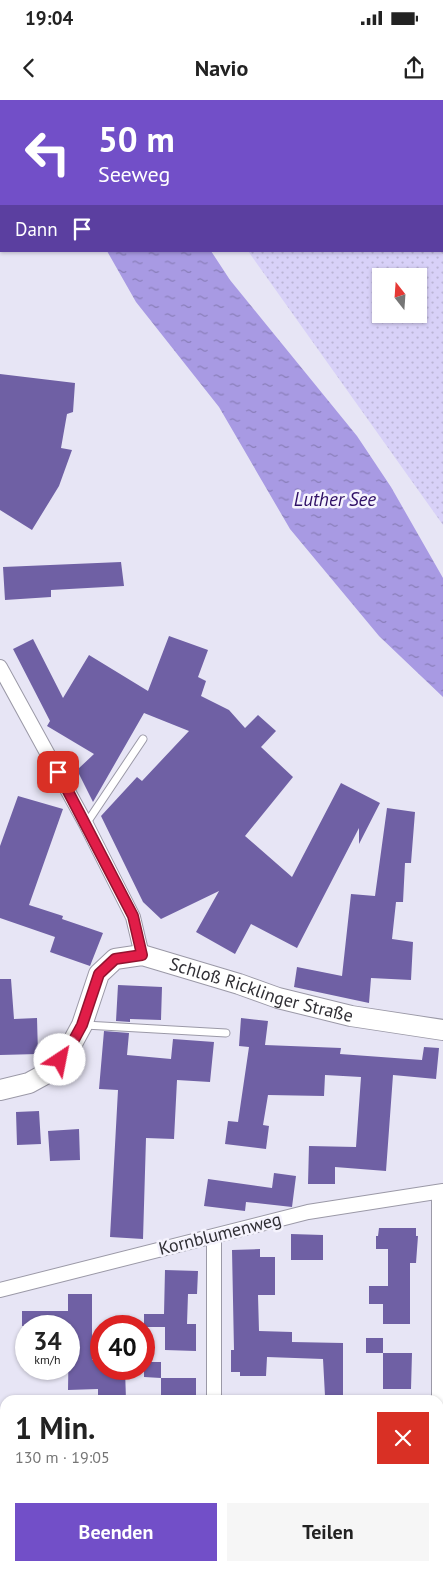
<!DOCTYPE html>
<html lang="de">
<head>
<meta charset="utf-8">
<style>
  body { margin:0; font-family:"PT Sans",sans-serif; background:#f6f6f6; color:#222; height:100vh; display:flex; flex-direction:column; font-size:19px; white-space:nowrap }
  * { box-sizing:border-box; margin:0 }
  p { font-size:16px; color:#767676 }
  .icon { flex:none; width:28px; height:28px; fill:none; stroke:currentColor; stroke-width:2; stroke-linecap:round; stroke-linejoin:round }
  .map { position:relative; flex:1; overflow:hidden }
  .details { position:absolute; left:0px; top:1295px; width:444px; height:176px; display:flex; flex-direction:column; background:#fff; border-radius:15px 15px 0 0; box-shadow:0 1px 4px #0004 }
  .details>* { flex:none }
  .top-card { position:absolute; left:0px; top:0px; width:444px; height:152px; box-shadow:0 1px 4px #0004; background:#724fc8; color:#fff; overflow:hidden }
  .needle { width:32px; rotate:343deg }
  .buttons { position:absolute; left:372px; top:168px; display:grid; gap:10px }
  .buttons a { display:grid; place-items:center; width:55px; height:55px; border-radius:0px; background:#fff; box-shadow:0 1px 4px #0004; font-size:25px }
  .speed { position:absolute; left:15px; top:1215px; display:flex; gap:10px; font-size:25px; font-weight:700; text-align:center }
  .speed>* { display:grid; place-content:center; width:65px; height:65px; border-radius:50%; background:#fff; box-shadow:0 1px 4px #0004; line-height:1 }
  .speed small { font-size:12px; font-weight:400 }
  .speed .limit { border:8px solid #d22; background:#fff; color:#111 }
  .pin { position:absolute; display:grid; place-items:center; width:42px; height:42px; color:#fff; margin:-21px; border-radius:10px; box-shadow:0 2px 8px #0006 }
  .me { position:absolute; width:55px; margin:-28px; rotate:34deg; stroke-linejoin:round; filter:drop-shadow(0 0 4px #0008) }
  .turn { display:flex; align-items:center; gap:18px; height:105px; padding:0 15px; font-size:22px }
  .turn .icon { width:65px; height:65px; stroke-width:2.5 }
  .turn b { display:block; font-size:35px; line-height:42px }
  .then { display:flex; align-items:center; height:48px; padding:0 15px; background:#0003; gap:10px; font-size:19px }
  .round { display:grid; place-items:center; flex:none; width:52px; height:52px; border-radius:0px; background:#f6f6f6 }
  .headline { display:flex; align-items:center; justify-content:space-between; height:85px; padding:0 15px }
  h1 { font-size:30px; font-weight:600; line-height:38px }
  .button { display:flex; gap:10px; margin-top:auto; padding:10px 15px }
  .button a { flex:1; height:58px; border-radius:0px; background:#724fc8; color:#fff; font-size:20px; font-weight:600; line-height:58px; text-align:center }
  .button a+a { background:#f6f6f6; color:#222 }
  .status { display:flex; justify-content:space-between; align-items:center; height:35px; padding:0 25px; background:#fff; direction:ltr }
  .status svg { height:14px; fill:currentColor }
  header { display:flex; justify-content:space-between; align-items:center; height:65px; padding:0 15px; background:#fff; font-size:22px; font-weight:600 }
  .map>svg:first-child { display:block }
  .grass { fill:url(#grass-dots); fill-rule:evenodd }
  .water { fill:url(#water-ripples) }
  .building { fill:#6f60a4 }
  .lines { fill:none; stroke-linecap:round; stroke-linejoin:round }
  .lane-casing { stroke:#9b99a7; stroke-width:9 }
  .street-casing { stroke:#9b99a7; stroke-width:16 }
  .secondary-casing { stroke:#9b99a7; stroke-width:22 }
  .lane { stroke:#fff; stroke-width:7 }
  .street { stroke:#fff; stroke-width:14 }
  .secondary { stroke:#fff; stroke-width:20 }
  .route-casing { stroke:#92132f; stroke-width:12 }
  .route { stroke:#e11d48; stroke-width:9 }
  .labels { text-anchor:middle; stroke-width:5; stroke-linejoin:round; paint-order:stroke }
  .street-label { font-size:18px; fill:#302f35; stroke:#f5f3fd }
  .water-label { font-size:19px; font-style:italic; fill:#301066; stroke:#f5f3fd }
</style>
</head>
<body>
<div class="status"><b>19:04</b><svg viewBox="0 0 49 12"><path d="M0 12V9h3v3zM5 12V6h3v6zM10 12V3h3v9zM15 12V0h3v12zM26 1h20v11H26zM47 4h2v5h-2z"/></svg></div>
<header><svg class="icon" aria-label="back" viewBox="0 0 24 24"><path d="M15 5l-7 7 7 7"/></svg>Navio<svg class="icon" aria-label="share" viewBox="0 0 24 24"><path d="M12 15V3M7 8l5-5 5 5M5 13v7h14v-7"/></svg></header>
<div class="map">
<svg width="443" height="1471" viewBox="0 0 443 1471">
  <defs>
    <pattern id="grass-dots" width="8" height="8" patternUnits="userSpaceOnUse" patternTransform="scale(1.25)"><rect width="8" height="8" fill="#d8d1f8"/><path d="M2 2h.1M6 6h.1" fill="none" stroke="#bab4d5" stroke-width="1.8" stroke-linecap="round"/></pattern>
    <pattern id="water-ripples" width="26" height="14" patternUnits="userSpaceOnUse" patternTransform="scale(1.25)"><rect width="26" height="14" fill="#a89ae3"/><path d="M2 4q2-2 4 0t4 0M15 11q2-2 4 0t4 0" fill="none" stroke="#897eb9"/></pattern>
  </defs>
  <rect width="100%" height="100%" fill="#e7e5f5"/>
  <path class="grass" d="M 162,0 L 443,0 L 443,425 L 248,151 L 442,151 L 442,1 ZM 381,176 L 419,176 L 419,214 L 381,214 Z"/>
  <path class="water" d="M 32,0 L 112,0 L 113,1 L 32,1 Z
    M 107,151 L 211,151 L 230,180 L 357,336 L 391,387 L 443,478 L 443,597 L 379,536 L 290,429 L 219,307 L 136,202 Z"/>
  <path class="building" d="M 0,274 L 75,283 L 73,312 L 67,314 L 61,348 L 72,350 L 59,386 L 32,430 L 0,410 Z
    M 121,462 L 124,486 L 51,490 L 51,497 L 5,500 L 3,467 Z
    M 169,536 L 208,550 L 198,577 L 206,581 L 201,596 L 229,610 L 245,628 L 258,615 L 276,631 L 261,647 L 293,677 L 245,736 L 292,777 L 341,683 L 380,703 L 359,744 L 359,728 L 297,848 L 251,824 L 235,854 L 196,832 L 219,791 L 161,819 L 143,802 L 101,716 L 137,677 L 142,681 L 189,631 L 144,613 L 93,702 L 77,670 L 94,654 L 47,626 L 50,621 L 13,549 L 33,539 L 63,598 L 89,555 L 148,591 Z
    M 18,696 L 63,709 L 29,805 L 63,816 L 62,819 L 103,833 L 90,866 L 50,852 L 55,837 L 0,818 L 0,746 Z
    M 387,708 L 415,712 L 411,763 L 405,763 L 403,802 L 396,802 L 392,839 L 413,842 L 411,880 L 371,878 L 369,903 L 294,887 L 297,867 L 342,876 L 351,794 L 375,796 Z
    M 0,879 L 11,879 L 14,919 L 37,918 L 38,954 L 0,955 Z
    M 118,885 L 162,887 L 161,920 L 130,919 L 130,922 L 116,921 Z
    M 241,918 L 268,921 L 265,945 L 341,948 L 340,954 L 422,960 L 424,947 L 439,948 L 436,979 L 393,975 L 386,1071 L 335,1067 L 335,1084 L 308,1084 L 309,1046 L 356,1047 L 361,977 L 325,975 L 324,996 L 268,995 L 263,1025 L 269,1026 L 266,1049 L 225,1044 L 228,1021 L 238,1022 L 249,947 L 239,946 Z
    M 104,931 L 129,933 L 127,955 L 171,959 L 173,939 L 214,942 L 210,982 L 177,980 L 174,1039 L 146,1038 L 143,1139 L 110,1137 L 118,990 L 99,989 Z
    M 39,1011 L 41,1044 L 17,1045 L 16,1012 Z
    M 79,1029 L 80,1060 L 50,1061 L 48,1031 Z
    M 274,1073 L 296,1076 L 292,1107 L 246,1102 L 245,1111 L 204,1106 L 208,1079 L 272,1088 Z
    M 379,1128 L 416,1128 L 416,1136 L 418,1136 L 416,1163 L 410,1163 L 410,1224 L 383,1224 L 383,1204 L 369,1204 L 369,1186 L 388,1186 L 388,1149 L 376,1149 L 376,1136 L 378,1136 Z
    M 291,1134 L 323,1135 L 323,1160 L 291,1160 Z
    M 260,1149 L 260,1157 L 275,1157 L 275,1195 L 258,1195 L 259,1231 L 292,1232 L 292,1242 L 343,1243 L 343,1296 L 325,1296 L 323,1259 L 267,1257 L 266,1276 L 240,1276 L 240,1272 L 231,1272 L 231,1250 L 234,1250 L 232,1150 Z
    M 165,1170 L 198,1171 L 197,1194 L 188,1194 L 187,1224 L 196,1224 L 196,1251 L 165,1250 L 165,1227 L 144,1227 L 144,1214 L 164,1214 Z
    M 68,1194 L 92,1194 L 92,1260 L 101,1260 L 101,1269 L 125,1269 L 126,1300 L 98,1300 L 98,1289 L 68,1290 L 69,1226 L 22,1226 L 22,1211 L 68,1211 Z
    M 366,1238 L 383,1238 L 383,1253 L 366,1253 Z
    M 383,1253 L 412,1253 L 411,1289 L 383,1289 Z
    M 144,1262 L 161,1262 L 161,1278 L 144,1277 Z
    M 161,1278 L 196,1278 L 196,1298 L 161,1298 Z"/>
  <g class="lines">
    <g class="lane-casing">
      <path id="lane" d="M 86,724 L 143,639
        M 85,925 L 226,933"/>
    </g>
    <g class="street-casing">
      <path id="street" d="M 0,567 L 86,724 L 133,817 L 142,855
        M 214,1136 L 214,1300
        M 0,1190 L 308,1112 L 443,1091
        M 439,1300 L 439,1092
        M 439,1454 L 443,1455
        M 214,1466 L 214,1471"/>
    </g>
    <g class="secondary-casing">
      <g id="secondary">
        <path id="s1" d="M 0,990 L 29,983 L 51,971 L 69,949 L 82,925 L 99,874 L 115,859 L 142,855 L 239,884 L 278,898 L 351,916 L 443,930"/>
      </g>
    </g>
    <use href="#lane" class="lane"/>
    <use href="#street" class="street"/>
    <use href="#secondary" class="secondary"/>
  </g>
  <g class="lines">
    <g class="route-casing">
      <path id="route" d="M 58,672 L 133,816 L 142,855 L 115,859 L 99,874 L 82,925 L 69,949 L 60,960"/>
    </g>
    <use href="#route" class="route"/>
  </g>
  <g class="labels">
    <g class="street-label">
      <text dy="6" stroke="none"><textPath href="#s1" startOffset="338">Schloß Ricklinger Straße</textPath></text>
      <text transform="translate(220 1134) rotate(-14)" y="6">Kornblumenweg</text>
    </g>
    <g class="water-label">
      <text x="335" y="406">Luther See</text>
    </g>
  </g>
</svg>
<div class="buttons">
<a><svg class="needle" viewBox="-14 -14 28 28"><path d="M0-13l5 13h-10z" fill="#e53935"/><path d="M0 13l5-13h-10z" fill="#767676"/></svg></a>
</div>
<div class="speed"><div>34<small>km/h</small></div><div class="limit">40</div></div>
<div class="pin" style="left:58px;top:672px;background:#d93025"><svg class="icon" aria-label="arrive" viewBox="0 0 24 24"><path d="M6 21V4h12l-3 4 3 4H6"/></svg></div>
<svg class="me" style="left:60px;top:960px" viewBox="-20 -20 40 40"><circle r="19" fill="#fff"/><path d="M0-13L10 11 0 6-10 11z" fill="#e11d48"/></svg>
<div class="top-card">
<div class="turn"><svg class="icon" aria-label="left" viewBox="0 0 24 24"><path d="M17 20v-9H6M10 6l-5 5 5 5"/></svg><div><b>50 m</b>Seeweg</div></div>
<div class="then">Dann<svg class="icon" aria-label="arrive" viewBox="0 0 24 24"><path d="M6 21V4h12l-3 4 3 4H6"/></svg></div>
</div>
<section class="details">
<div class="headline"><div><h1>1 Min.</h1><p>130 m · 19:05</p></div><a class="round" style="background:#d93025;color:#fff"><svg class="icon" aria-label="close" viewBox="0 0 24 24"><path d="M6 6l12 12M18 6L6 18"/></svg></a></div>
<div class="button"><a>Beenden</a><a>Teilen</a></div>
</section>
</div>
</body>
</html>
